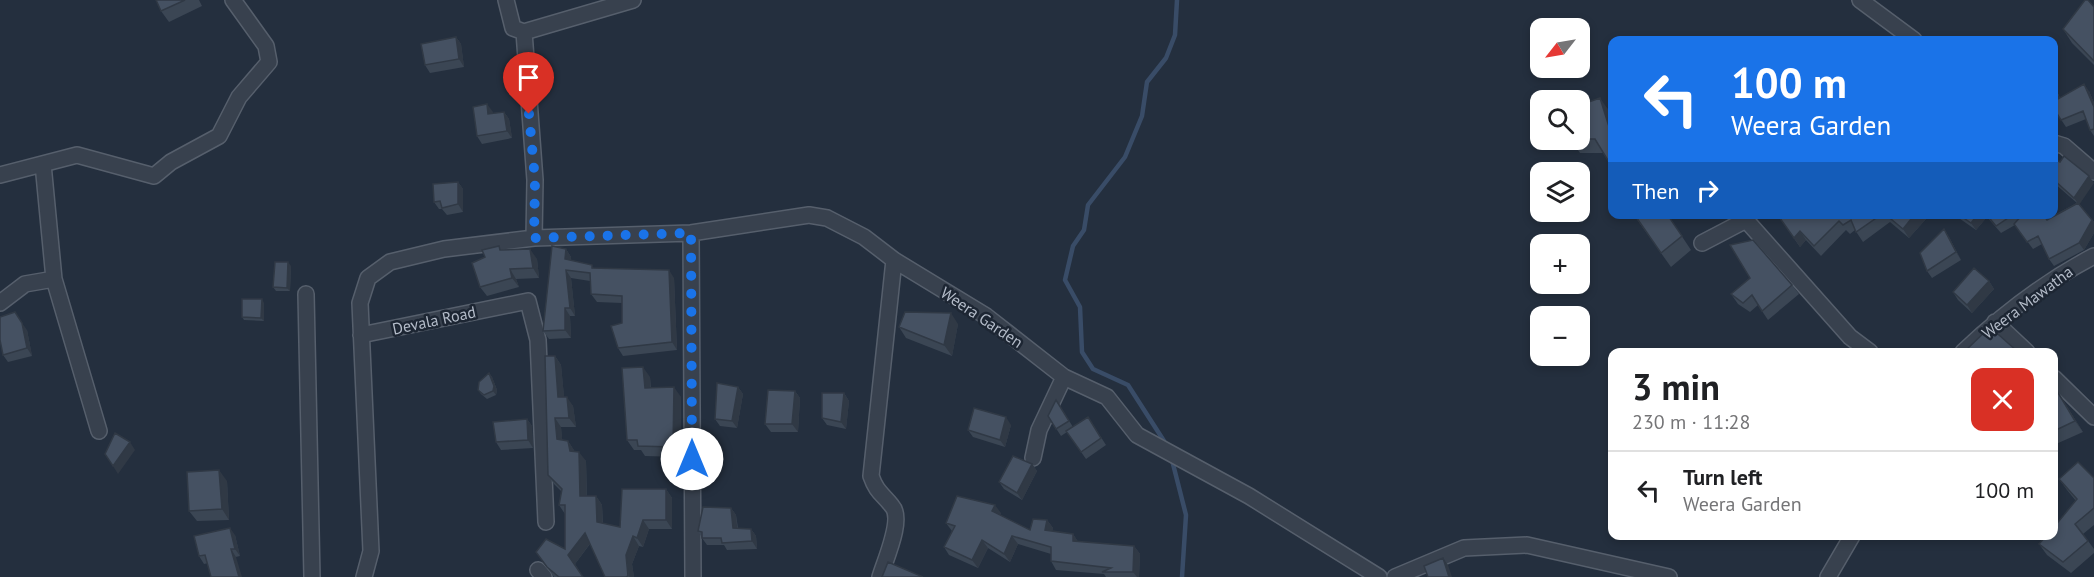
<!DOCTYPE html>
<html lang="en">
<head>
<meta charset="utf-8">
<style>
  body { margin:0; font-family:"PT Sans",sans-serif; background:#f6f6f6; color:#202124; height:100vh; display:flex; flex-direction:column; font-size:22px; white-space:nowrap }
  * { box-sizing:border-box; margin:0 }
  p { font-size:20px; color:#757577 }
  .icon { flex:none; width:33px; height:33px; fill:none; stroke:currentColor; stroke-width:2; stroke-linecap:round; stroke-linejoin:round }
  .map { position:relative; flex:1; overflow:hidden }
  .drawer { position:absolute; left:1608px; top:348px; width:450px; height:192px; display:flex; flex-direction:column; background:#fff; border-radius:12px; box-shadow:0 3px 9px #0003 }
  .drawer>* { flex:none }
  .guide { position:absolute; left:1608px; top:36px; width:450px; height:183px; border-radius:12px; box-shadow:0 3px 9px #0003; background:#1a73e8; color:#fff; overflow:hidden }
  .needle { width:39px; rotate:239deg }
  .controls { position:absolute; left:1530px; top:18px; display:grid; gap:12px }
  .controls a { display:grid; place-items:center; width:60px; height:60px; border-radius:12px; background:#fff; box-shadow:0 3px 9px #0003; font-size:30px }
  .pin { position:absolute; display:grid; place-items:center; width:51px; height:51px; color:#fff; margin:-62px -26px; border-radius:50% 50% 50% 0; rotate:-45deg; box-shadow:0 0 6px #0007 }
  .pin .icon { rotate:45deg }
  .me { position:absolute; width:66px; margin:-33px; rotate:0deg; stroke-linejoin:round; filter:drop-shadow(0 0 4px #0008) }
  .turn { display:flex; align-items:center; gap:21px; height:126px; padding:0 24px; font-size:27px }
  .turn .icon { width:78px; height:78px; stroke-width:2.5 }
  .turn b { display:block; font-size:42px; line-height:51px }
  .then { display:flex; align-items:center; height:57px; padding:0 24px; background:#0003; gap:12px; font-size:22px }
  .round { display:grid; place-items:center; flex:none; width:63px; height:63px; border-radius:12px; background:#f6f6f6 }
  .head { display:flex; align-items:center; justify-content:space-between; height:102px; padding:0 24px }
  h1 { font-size:36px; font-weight:800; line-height:45px }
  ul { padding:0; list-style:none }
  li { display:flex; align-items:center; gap:18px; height:78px; padding:0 24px; border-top:2px solid #e0e0e0 }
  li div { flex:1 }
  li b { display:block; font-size:22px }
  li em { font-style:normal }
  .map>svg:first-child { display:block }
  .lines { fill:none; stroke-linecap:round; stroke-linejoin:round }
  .stream { stroke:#394c67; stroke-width:4.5 }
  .minor-casing { stroke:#565f6c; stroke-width:18 }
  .minor { stroke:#38414e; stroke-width:15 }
  .wall { fill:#3b4654 }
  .shaded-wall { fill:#303945 }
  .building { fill:#455162; stroke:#303945; stroke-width:1.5 }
  .route { stroke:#1a73e8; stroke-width:10; stroke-dasharray:0 18 }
  .labels { text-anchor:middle; stroke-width:5; stroke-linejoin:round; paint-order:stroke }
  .street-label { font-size:16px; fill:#b4bcc9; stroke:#1d2633 }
</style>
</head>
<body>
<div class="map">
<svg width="2094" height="577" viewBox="0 0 2094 577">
  <rect width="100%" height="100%" fill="#242f3e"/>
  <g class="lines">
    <path class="stream" d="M 1164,441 L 1128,385 L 1093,369 L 1082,352 L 1080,307 L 1065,280 L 1073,246 L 1084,230 L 1088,205 L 1125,157 L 1142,116 L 1147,82 L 1166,58 L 1175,35 L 1177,0
      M 1172,460 L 1186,515 L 1182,577"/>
    <g class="minor-casing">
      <path id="minor" d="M 506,0 L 513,28 L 524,32
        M 1860,0 L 1914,40
        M 2054,143 L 2064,146 L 2094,172
        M 43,164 L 54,279 L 99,431
        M 0,175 L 77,155 L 154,176 L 171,162 L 219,136 L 239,97 L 269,62 L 266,46 L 233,0
        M 691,233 L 693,577
        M 534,238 L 535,180 L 524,32 L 633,0
        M 1702,243 L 1746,220 L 1850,337 L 1870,352
        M 306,294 L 312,577
        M 0,303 L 25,284 L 54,279
        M 1995,322 L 2027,352
        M 361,335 L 528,301 L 538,340 L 546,522
        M 1963,352 C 2002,315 2046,281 2094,256
        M 2054,378 L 2094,417
        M 1033,458 L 1039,430 L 1064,377
        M 538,570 L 544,577
        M 364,577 L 371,551 L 360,303 L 368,278 L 390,262 L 444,249 L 534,238 L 691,233 L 809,215 L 827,218 L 864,237 L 894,260 L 986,316 L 1064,377 L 1107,397 L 1137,435 L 1249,496 L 1379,577
        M 880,577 C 885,560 904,519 892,506 C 882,493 877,493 871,476 L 894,260
        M 1395,577 L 1464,548 L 1527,545 L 1669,577
        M 1828,577 L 1852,536"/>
    </g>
    <use href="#minor" class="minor"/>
  </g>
  <path class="wall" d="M 156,0 L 199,0 L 202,6 L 169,22 L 161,11 Z
    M 2094,7 L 2094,65 L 2072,43 L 2063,29 Z
    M 456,37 L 461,44 L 464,67 L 430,73 L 425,65 Z
    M 2054,84 L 2060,98 L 2089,91 L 2094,103 L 2094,136 L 2090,130 L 2086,119 L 2066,127 L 2054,109 Z
    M 493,112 L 493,113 L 504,112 L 509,119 L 512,138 L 482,144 L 477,136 Z
    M 1610,112 L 1612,120 L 1612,167 L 1603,153 L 1580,153 L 1571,140 Z
    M 2054,159 L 2079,205 L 2094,222 L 2094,233 L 2084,250 L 2054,266 L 2049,259 L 2042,244 L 2033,249 L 2015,225 L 2001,233 L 1987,217 L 1976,230 L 1953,214 L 2044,214 L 2047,219 L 2077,203 L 2054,183 Z
    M 458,182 L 463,189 L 463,212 L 447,215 L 442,209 L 439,209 L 434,202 Z
    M 1633,214 L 1667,214 L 1691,250 L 1671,267 Z
    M 1777,214 L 1923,214 L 1926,219 L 1909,238 L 1890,222 L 1863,242 L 1855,230 L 1850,234 L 1846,230 L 1821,256 L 1806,240 L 1800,247 Z
    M 1944,229 L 1949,237 L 1961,260 L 1932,278 L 1927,271 Z
    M 499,246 L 501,250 L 537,259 L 539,278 L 516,279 L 519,287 L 487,296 L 480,287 L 485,257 Z
    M 566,249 L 571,257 L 571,260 L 594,268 L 674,278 L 677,350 L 623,356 L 618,348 L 622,323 L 622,303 L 597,302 L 591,294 L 590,281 L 571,278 L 575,316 L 570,316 L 571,338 L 549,339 L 543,331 Z
    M 291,266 L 290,291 L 276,291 L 273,287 Z
    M 1750,278 L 1792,285 L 1799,294 L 1768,320 L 1758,305 L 1750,312 L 1738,304 L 1731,294 Z
    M 1989,281 L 1994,289 L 1972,313 L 1958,300 L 1953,292 Z
    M 264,303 L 264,321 L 244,320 L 242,317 Z
    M 958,324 L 952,356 L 906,338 L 899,327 Z
    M 27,330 L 32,356 L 8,362 L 3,355 Z
    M 555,356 L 561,365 L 564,397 L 573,406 L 576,427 L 561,427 L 562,440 L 568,441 L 575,452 L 586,461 L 587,496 L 596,496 L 602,505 L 603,523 L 620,527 L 666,489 L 672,498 L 672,529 L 649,529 L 643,547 L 639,546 L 632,564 L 634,577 L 605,577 L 590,544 L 575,564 L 583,577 L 554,577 L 536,552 L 565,549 L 565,514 L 559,505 L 562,492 L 554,484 L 548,475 Z
    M 489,373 L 492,377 L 497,390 L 496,395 L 487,399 L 481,394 L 478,390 Z
    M 650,377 L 651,388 L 681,397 L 680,457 L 645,456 L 641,450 L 634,450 L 627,440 Z
    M 738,387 L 743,394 L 737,428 L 720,426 L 715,419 Z
    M 2054,388 L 2064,402 L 2083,432 L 2056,444 L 2054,441 Z
    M 795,391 L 800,398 L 798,432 L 771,432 L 765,424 Z
    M 844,393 L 849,401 L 846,429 L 827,425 L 822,418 Z
    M 1056,400 L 1073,427 L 1088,417 L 1106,445 L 1086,459 L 1067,432 L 1061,436 L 1048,416 Z
    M 527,419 L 532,426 L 533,448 L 501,450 L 496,442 Z
    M 1011,425 L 1005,447 L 973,437 L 968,430 Z
    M 1032,464 L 1037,471 L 1022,500 L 1004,489 L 999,482 Z
    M 2094,478 L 2094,525 L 2083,534 L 2094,549 L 2094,553 L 2071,573 L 2047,555 L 2039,544 L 2076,501 L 2067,490 L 2059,479 Z
    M 227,481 L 229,520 L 197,521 L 189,511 Z
    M 731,508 L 736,515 L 738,528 L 751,529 L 756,536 L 757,549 L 727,550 L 724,545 L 707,545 L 702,538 L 698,531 Z
    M 1001,513 L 1000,515 L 1030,530 L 1047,520 L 1053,528 L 1052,531 L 1073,534 L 1078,542 L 1134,546 L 1140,554 L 1139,577 L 1106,577 L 1104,574 L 1056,570 L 1051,561 L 1051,554 L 1018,544 L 1010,562 L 988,548 L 978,568 L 949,555 L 944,547 L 952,531 L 946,523 Z
    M 235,535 L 240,556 L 204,564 L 199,556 Z"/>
  <path class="shaded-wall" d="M 456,37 L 461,44 L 464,67 L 459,59 Z
    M 2054,84 L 2063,106 L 2058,99 L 2054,88 Z
    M 2084,84 L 2089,91 L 2094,103 L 2094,107 Z
    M 1600,98 L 1610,112 L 1612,120 L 1612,136 L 1611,133 Z
    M 487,104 L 493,112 L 494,121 L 488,114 Z
    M 504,112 L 509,119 L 512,138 L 507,131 Z
    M 2089,176 L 2094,183 L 2079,205 L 2074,198 Z
    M 458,182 L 463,189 L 463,212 L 458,204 Z
    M 1915,214 L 1923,214 L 1926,219 L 1909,238 L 1903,229 Z
    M 1978,214 L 1985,214 L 1987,217 L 1976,230 L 1971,223 Z
    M 2092,220 L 2094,222 L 2094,233 L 2084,250 L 2079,243 Z
    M 1944,229 L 1949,237 L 1961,260 L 1956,252 Z
    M 1800,231 L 1806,240 L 1800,247 L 1794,238 Z
    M 530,249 L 537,259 L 539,278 L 533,268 Z
    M 566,249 L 571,257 L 570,267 L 565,259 Z
    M 288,262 L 291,266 L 290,291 L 287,288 Z
    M 510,269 L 516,279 L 519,287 L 512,278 Z
    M 566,270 L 571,278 L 575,316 L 570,308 Z
    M 669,270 L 674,278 L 677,350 L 672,342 Z
    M 1989,281 L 1994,289 L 1972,313 L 1967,305 Z
    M 262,299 L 264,303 L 264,321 L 261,318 Z
    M 565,308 L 570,316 L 571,338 L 565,330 Z
    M 951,313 L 958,324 L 952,356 L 944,345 Z
    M 22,323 L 27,330 L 32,356 L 27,348 Z
    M 555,356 L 561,365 L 565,406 L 558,397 Z
    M 643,367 L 650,377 L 651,398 L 645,388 Z
    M 489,373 L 492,377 L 497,390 L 496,395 L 493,391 Z
    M 674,387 L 681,397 L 680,457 L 673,447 Z
    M 738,387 L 743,394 L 737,428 L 732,421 Z
    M 795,391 L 800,398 L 798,432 L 792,424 Z
    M 2057,391 L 2064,402 L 2083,432 L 2075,421 Z
    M 844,393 L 849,401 L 846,429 L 841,422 Z
    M 567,397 L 573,406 L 576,427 L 569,418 Z
    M 1006,417 L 1011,425 L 1005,447 L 1000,440 Z
    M 555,418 L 561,427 L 563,448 L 557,439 Z
    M 527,419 L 532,426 L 533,448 L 528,440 Z
    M 568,441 L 574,450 L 577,460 L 570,451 Z
    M 130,442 L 135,450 L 118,474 L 113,466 Z
    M 579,452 L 586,461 L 587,506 L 580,496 Z
    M 1032,464 L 1037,471 L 1022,500 L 1017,493 Z
    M 219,470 L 227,481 L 229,520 L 222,509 Z
    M 666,489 L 672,498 L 672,529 L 666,520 Z
    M 596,496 L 602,505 L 603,531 L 597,522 Z
    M 995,505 L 1001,513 L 998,519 L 992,511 Z
    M 731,508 L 736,515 L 738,536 L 733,528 Z
    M 643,520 L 649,529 L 643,547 L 637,538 Z
    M 1047,520 L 1053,528 L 1051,538 L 1045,530 Z
    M 230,528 L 235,535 L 240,556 L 235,549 Z
    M 751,529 L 756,536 L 757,549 L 752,541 Z
    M 585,533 L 591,542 L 575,564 L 568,555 Z
    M 1073,534 L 1079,543 L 1073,541 Z
    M 633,536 L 639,546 L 632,564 L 634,577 L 629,577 L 626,555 Z
    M 1012,536 L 1018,544 L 1010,562 L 1004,554 Z
    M 982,540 L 988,548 L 978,568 L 972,560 Z
    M 1134,546 L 1140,554 L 1139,577 L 1137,577 L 1133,572 Z
    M 231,549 L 236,557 L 242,577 L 239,577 Z
    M 1443,558 L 1448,565 L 1452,577 L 1449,577 Z"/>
  <path class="building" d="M 156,0 L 185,0 L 161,11 Z
    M 2085,0 L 2088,0 L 2094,7 L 2094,61 L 2063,29 Z
    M 456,37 L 459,59 L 425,65 L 421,44 Z
    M 2084,84 L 2094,107 L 2094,129 L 2090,130 L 2083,111 L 2061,120 L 2054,109 L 2054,88 L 2058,99 Z
    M 1600,98 L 1611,133 L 1612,136 L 1612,167 L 1595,139 L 1580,139 L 1580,105 Z
    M 487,104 L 488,114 L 504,112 L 507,131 L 477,136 L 473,107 Z
    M 2064,156 L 2089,176 L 2074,198 L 2054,180 L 2054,159 L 2060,162 Z
    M 1612,171 L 1612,185 L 1610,182 Z
    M 458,182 L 458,204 L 442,208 L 440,201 L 434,202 L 433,184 Z
    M 2078,203 L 2092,220 L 2079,243 L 2049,259 L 2038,236 L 2027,242 L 2014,224 L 2023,214 L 2043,214 L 2047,220 Z
    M 1634,214 L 1667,214 L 1682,236 L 1661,253 Z
    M 1777,214 L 1882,214 L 1856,232 L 1851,220 L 1843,225 L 1839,221 L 1814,246 L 1800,231 L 1794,238 Z
    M 1885,214 L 1915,214 L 1903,229 Z
    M 1958,214 L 1978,214 L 1971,223 Z
    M 1986,214 L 2014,214 L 1996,226 Z
    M 1944,229 L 1956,252 L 1927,271 L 1920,253 Z
    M 1753,240 L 1792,285 L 1762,311 L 1752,295 L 1743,303 L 1731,294 L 1750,278 L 1730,245 Z
    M 499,246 L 500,250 L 530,249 L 533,268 L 510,269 L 512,278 L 480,287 L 472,263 L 485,257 L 482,250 Z
    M 552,246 L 566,249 L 565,259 L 592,265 L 592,268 L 669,270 L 672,342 L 618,348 L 611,326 L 622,323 L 622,296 L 591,294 L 590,273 L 566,270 L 570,308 L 565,308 L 565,330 L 543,331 Z
    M 275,262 L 288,262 L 287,288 L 273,287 Z
    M 1974,268 L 1989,281 L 1967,305 L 1953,292 Z
    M 242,299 L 262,299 L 261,318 L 242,317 Z
    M 15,312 L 22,323 L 27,348 L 3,355 L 0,340 L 0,317 Z
    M 905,312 L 951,313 L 944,345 L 899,327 Z
    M 1990,327 L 2018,352 L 1964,352 Z
    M 545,356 L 555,356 L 558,397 L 567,397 L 569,418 L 555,418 L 557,439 L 568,441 L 570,451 L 579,452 L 580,496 L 596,496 L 597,522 L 620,527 L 622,489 L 666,489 L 666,520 L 643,520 L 637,538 L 633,536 L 626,555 L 628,576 L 626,577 L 605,577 L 585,533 L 568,555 L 583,577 L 559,577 L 547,567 L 536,552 L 546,539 L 565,549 L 565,505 L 559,505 L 562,489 L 548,475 Z
    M 643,367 L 645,388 L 674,387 L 673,447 L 638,446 L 637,440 L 627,440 L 622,368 Z
    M 489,373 L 494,386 L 493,391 L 484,395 L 478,390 L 479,382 Z
    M 717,383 L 738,387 L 732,421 L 715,419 Z
    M 2054,388 L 2057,391 L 2075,421 L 2054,431 Z
    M 768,390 L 795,391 L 792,424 L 765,424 Z
    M 822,393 L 844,393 L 841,422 L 822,418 Z
    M 1056,400 L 1069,421 L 1056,429 L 1048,416 Z
    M 974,408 L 1006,417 L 1000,440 L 968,430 Z
    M 1088,417 L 1101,438 L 1081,452 L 1066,431 Z
    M 527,419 L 528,440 L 496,442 L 493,422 Z
    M 115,433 L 130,442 L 113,466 L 105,454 Z
    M 1013,456 L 1032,464 L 1017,493 L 999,482 Z
    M 2078,462 L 2094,478 L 2094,508 L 2075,524 L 2088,541 L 2063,562 L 2039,544 L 2046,536 L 2054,536 L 2054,527 L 2077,499 L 2059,479 Z
    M 219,470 L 222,509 L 189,511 L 187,472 Z
    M 957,496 L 995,505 L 992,511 L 1030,530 L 1033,519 L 1047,520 L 1045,530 L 1073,534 L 1073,541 L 1134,546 L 1133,572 L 1102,572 L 1111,568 L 1051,561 L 1051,547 L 1012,536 L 1004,554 L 982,540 L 972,560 L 944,547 L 955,526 L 946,523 Z
    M 703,507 L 731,508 L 733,528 L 751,529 L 752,541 L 722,543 L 721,538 L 702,538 L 702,532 L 698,531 Z
    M 230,528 L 235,549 L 231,549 L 239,577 L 211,577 L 205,555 L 199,556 L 194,536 Z
    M 1443,558 L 1449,577 L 1428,577 L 1424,566 Z
    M 888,562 L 923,577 L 881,577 L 882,577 Z"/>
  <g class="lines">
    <path class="route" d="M 529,114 L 535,180 L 534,238 L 691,233 L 692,459"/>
  </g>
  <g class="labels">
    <g class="street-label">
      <text transform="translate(2027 302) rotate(-37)" y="6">Weera Mawatha</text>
      <text transform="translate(982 317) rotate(34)" y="6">Weera Garden</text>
      <text transform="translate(434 320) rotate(-12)" y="6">Devala Road</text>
    </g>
  </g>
</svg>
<div class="controls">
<a><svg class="needle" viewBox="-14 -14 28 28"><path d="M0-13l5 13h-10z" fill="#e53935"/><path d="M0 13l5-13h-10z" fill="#757577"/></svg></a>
<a><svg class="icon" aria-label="search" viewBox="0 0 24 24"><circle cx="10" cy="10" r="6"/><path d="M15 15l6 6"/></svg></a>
<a><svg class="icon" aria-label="layers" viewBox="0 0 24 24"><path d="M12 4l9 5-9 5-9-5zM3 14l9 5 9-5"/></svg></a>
<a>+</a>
<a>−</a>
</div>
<div class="pin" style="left:529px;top:114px;background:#d93025"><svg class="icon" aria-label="arrive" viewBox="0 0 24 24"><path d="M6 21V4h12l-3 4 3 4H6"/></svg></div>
<svg class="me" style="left:692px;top:459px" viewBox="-20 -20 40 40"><circle r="19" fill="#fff"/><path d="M0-13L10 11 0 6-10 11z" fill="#1a73e8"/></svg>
<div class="guide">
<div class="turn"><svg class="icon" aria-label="left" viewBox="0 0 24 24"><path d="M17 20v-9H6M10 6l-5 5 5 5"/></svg><div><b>100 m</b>Weera Garden</div></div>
<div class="then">Then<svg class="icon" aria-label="right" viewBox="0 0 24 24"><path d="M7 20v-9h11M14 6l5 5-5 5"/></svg></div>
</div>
<section class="drawer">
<div class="head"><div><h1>3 min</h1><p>230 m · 11:28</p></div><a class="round" style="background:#d93025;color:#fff"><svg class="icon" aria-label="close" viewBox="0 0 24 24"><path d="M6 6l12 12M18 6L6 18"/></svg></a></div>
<ul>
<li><svg class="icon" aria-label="left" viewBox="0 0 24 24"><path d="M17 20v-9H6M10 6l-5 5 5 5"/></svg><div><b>Turn left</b><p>Weera Garden</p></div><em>100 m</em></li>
</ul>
</section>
</div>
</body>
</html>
